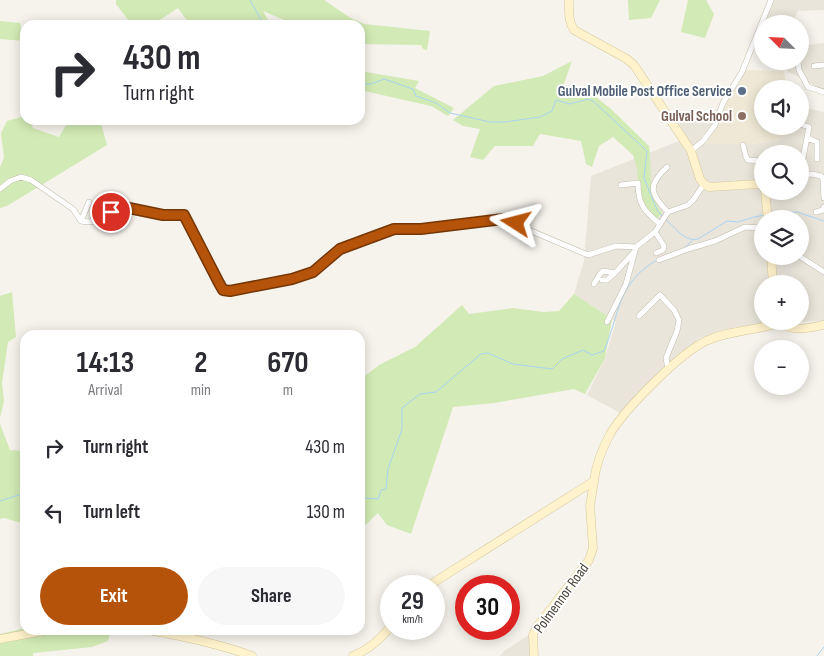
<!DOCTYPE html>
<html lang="en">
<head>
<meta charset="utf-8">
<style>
  body { margin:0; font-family:"Sofia Sans Condensed",sans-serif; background:#f7f7f7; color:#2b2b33; height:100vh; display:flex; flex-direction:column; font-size:19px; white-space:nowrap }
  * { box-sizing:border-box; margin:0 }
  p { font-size:16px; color:#7c7c81 }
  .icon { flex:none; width:28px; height:28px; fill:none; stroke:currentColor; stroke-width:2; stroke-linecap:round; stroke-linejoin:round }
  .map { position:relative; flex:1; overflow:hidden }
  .sheet { position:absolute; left:20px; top:330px; width:345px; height:305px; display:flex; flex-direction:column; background:#fff; border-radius:15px; box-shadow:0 2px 12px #0003 }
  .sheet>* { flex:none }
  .top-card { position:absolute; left:20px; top:20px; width:345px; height:105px; border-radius:15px; box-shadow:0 2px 12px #0003; background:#fff; color:#2b2b33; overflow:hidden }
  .needle { width:32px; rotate:294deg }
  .buttons { position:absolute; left:754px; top:15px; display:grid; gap:10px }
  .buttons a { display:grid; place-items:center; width:55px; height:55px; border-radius:50%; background:#fff; box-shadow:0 2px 12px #0003; font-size:25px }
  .speed { position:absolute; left:380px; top:575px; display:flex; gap:10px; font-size:25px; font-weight:700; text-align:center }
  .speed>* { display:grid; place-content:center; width:65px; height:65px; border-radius:50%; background:#fff; box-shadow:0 2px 12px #0003; line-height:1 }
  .speed small { font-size:12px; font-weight:400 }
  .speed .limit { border:8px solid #d22; background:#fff; color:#111 }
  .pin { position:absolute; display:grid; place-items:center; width:42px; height:42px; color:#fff; margin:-21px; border:2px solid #fff; border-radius:50%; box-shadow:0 1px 5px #0007 }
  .me { position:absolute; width:55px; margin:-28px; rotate:279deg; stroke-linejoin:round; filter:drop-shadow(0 0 4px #0008) }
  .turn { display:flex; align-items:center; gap:18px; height:105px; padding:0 20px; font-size:22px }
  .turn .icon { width:65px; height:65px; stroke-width:2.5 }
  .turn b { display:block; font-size:35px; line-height:42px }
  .eta { display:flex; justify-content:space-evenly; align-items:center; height:85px; text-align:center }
  .eta b { font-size:30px; font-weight:700; line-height:35px }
  .button { display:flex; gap:10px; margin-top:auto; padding:10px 20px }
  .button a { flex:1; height:58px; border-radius:30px; background:#b45309; color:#fff; font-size:20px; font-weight:700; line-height:58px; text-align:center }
  .button a+a { background:#f7f7f7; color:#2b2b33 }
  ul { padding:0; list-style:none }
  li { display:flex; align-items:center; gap:15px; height:65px; padding:0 20px }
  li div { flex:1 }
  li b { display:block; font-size:19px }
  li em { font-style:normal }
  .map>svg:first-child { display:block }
  .residential { fill:#eae5da; fill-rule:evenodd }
  .education { fill:#efe8d6 }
  .green { fill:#d2eab5 }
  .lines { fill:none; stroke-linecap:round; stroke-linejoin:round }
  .stream { stroke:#a9d4f2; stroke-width:1 }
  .street-casing { stroke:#c2bbae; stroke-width:6 }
  .secondary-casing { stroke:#d6c79b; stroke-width:9 }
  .street { stroke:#fff; stroke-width:5 }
  .secondary { stroke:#fff3cd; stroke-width:8 }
  .route-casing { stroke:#753606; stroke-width:12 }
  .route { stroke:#b45309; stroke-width:9 }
  .service-dot { fill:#5c6f8a; stroke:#fff; stroke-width:2 }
  .education-dot { fill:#8d6e63; stroke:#fff; stroke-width:2 }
  .labels { text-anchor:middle; stroke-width:4; stroke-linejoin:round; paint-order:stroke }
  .service-label { font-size:15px; font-weight:bold; fill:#4e5e75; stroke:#fff; text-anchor:end }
  .education-label { font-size:15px; font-weight:bold; fill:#785e54; stroke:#fff; text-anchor:end }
  .street-label { font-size:15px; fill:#4b4439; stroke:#fff }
</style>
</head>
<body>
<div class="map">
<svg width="824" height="656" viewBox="0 0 824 656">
  <rect width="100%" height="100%" fill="#f6f3ec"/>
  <path class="residential" d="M 774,0 L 824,0 L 824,10 L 798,11 L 792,24 L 778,24 L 777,21 L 766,18 Z
    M 824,43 L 824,91 L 787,71 L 785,61 L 800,61 L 800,46 Z
    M 800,107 L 824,112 L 824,321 L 786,322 L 779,321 L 800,321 L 800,284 L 762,284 L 762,321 L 774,321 L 767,325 L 735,327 L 700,338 L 657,375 L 620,413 L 587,395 L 605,358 L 616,322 L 574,294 L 584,261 L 591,176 L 679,141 L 678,111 L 707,113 L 715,121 L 701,137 L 706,144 L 751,144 L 780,140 L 796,126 L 800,126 ZM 762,154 L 800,154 L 800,191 L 762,191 ZM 762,219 L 800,219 L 800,256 L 762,256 Z
    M 530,634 L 531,656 L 500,656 L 504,651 Z"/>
  <path class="education" d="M 745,70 L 784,71 L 787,89 L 762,89 L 762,126 L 796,126 L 780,140 L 751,144 L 705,144 L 717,126 L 729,97 L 740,82 Z"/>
  <path class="green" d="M 116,0 L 324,0 L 349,17 L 364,24 L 430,31 L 427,50 L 423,49 L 421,45 L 360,44 L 360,25 L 296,25 L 263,11 L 271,25 L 190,25 L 178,8 L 152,25 L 132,25 L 116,4 Z
    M 628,0 L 660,0 L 651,18 L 629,20 Z
    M 688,0 L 706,0 L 714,14 L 705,38 L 681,32 Z
    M 0,21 L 20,23 L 24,41 L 0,39 Z
    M 572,61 L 561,92 L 568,97 L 592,94 L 611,109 L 649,146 C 653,171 646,190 662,213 L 657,219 L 646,206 L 639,194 L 637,169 L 633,155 L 613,137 L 599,146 L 592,167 L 586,164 L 581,141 L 540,134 L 533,146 L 495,146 L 483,160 L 470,157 L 480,129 L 463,126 L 453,120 L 494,86 L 543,76 Z
    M 360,71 L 419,81 L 415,88 L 454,108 L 448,116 L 431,106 L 360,90 Z
    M 25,116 L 25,120 L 29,120 L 33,128 L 59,137 L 69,120 L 100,120 L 107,145 L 7,206 L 0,208 L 0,167 L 4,158 L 1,133 L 7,121 Z
    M 12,292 L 16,337 L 8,342 L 2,383 L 4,401 L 0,418 L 0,296 Z
    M 574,294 L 612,319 L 605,358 L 585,394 L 574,389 L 494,403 L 453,407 L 411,534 L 387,525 L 378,513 L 360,530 L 360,380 L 379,365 L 415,347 L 462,305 L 469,314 L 513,308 L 543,312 L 559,311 Z
    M 0,424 L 10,450 L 25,451 L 25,524 L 4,518 L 0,519 Z
    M 25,628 L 25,630 L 111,630 L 108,641 L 92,647 L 33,653 L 33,656 L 0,656 L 0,634 Z"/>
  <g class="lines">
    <path class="stream" d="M 250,0 L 264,25
      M 360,84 L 371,84 L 384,79 L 413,89 L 416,96 L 436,103 L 450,113 L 490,122 L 505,122 L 540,117 L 552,111 L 556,100 L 570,104 L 588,99 L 593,101 L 647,151 L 644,178 L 657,210 L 663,217
      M 772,214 L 797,212 L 824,221
      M 666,220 C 676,228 684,242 698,239 L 727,221 L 738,222 L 754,217 L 765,215
      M 684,248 L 692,241
      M 0,501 L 25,493
      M 360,511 L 363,498 L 378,499 L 381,490 L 386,489 L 388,469 L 402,429 L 402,408 L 420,394 L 436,392 L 481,354 L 488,353 L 513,364 L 552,369 L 562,359 L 583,350 L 592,355 L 604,351 C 620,313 617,283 657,260
      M 817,656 L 824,647"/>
    <g class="street-casing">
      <path id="street" d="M 798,61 L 799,70 L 808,87 L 824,92
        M 814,66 L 824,65
        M 800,124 L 809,127 L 803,158 L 800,162
        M 807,138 L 817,142 L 817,159
        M 743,145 L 746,157 L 748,160 L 762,161
        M 691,151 L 703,141 L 715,125 L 723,103 L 742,72 L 771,0
        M 667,167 C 648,185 649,193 668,212
        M 800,175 L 812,174 L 821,176 L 823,179 L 824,198
        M 621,185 L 638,183 C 638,204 644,211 660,224
        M 0,189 L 10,181 L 21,177 L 31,180 L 73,209 L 81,221 C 103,226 107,208 125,207 C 136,207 149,213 160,215 C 168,216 176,214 184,215 L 219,283 L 223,290 L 230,291 L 292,279 L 313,272 L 340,249 L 400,227 L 421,229 L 503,219 L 588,255 L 616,246 L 636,247
        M 816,212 L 823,210 L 824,207
        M 81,221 L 89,202
        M 655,232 L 664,246 L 663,250 L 656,253
        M 636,247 L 655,232 L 668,212 L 688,205 L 694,199 L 704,184
        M 799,256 L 824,272
        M 659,260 L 688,249 L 715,241 L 745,227 L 762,228
        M 602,280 L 607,280 L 615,273
        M 594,284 L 600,274 L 603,271 L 615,273 L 634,252
        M 639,316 L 660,295 L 674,310 L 679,320 L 677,331 L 666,358 L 668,369
        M 607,322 L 626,284 L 636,247"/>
    </g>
    <g class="secondary-casing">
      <path id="secondary" d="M 569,0 C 569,11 568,21 574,30 L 627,59 L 634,65 L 691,151 L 700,179 L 704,184 L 709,187 L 758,184 L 762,186
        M 765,191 L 768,219
        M 771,256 L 773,284
        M 779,323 C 794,332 808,328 824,325
        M 428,586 L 594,481 C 596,464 602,449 610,434 C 625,409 679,354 706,341 C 729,330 755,331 779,323
        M 148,630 C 183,636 219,644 252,656
        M 0,639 L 48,630
        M 353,656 C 368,650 381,639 391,626
        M 534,656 L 533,635 L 536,628 L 589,560 L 593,548 L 590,506 L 594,481"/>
    </g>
    <use href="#street" class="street"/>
    <use href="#secondary" class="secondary"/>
  </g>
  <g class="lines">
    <g class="route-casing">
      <path id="route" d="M 111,212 L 124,207 L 163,215 L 184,215 L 219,283 L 223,290 L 230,291 L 292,279 L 313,272 L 340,249 L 394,229 L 421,229 L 503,219 L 516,223"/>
    </g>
    <use href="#route" class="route"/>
  </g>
  <circle class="service-dot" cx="742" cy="91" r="5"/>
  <circle class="education-dot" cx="742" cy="116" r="5"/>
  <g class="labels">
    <g class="service-label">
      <text x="732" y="96">Gulval Mobile Post Office Service</text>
    </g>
    <g class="education-label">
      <text x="732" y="121">Gulval School</text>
    </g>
    <g class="street-label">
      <text transform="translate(561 598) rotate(-54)" y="5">Polmennor Road</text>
    </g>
  </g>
</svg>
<div class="buttons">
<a><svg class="needle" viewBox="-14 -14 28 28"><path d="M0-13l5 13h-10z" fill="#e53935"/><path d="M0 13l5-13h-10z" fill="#7c7c81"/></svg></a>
<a><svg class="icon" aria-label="sound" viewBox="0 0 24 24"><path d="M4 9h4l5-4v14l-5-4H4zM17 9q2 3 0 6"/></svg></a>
<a><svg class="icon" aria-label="search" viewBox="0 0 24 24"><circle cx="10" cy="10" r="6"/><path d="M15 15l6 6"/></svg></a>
<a><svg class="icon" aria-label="layers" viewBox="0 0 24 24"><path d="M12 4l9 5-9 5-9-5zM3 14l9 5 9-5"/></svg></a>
<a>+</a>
<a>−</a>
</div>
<div class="speed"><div>29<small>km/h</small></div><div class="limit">30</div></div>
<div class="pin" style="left:111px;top:212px;background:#d93025"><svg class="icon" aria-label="arrive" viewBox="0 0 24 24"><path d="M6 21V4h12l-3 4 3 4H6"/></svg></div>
<svg class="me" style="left:516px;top:223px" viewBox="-20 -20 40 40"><path d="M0-17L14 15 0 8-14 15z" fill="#b45309" stroke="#fff" stroke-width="4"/></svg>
<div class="top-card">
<div class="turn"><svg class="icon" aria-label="right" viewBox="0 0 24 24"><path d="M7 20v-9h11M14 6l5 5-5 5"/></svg><div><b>430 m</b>Turn right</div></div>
</div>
<section class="sheet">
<div class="eta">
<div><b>14:13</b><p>Arrival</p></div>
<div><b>2</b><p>min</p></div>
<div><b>670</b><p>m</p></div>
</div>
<ul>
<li><svg class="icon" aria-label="right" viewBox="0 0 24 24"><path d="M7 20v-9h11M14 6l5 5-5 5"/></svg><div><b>Turn right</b></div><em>430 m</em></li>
<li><svg class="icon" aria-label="left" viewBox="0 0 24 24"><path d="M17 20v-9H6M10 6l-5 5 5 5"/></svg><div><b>Turn left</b></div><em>130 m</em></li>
</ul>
<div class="button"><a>Exit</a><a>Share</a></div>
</section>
</div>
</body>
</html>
